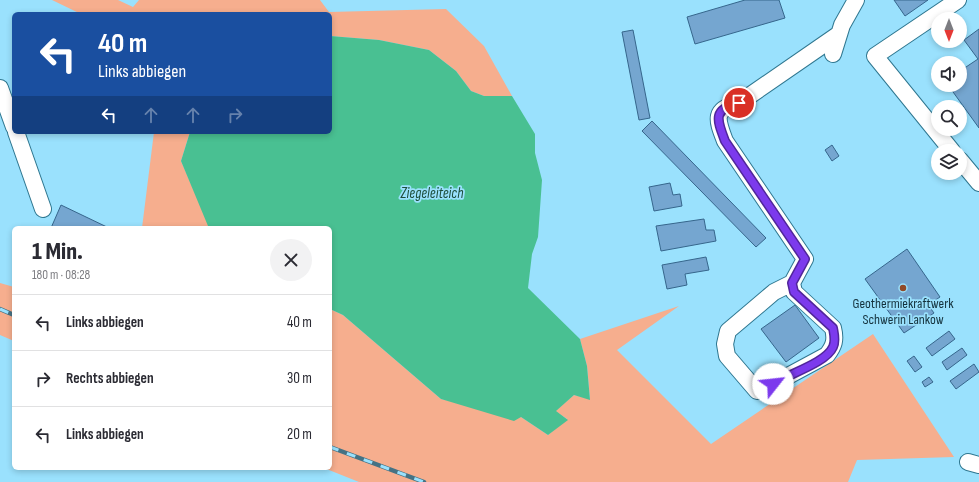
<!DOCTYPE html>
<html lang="de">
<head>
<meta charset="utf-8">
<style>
  body { margin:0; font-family:"Sofia Sans Condensed",sans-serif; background:#f2f2f3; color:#2b2b33; height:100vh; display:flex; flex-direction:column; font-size:15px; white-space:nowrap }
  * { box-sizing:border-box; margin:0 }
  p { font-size:13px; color:#7c7c81 }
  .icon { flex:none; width:22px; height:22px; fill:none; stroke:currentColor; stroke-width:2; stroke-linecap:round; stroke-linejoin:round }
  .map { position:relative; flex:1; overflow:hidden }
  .sheet { position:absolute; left:12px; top:226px; width:320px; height:244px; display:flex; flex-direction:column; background:#fff; border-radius:6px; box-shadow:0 2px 6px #0003 }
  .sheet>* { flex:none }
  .hud { position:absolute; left:12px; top:12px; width:320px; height:122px; border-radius:6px; box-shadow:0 2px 6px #0003; background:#1a4fa0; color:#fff; overflow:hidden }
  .needle { width:26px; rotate:180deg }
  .fabs { position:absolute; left:931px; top:12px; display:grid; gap:8px }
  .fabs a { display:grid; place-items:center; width:36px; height:36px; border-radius:50%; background:#fff; box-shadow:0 2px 6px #0003; font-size:20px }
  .pin { position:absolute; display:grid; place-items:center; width:34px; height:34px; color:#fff; margin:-17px; border:2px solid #fff; border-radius:50%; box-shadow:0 1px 4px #0007 }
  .me { position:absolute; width:44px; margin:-22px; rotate:61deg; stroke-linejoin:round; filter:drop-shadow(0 0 3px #0008) }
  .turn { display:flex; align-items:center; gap:14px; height:84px; padding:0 20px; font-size:18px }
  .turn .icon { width:52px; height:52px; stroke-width:2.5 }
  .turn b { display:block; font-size:28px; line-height:34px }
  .lanes { display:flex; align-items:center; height:38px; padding:0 20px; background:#0003; justify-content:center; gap:20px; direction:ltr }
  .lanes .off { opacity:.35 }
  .round { display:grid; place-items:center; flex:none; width:42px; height:42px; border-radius:21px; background:#f2f2f3 }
  .overview { display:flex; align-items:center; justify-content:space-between; height:68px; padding:0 20px }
  h1 { font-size:24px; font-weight:800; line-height:30px }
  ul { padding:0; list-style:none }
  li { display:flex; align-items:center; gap:12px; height:56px; padding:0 20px; border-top:1px solid #e1e1e2 }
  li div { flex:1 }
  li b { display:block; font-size:15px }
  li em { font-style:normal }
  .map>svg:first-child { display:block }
  .green { fill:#f6ae8e }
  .water { fill:#49c092 }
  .building { fill:#75a6d0; stroke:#36668c }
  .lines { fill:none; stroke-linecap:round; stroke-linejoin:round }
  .minor-casing { stroke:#2f7790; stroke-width:18 }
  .minor { stroke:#fff; stroke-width:16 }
  .rail-casing { stroke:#457284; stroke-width:4.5 }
  .rail { stroke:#9ae1fd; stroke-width:3; stroke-dasharray:9; stroke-linecap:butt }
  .route-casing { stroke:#51269a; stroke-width:10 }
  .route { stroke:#7c3aed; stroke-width:7 }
  .poi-dot { fill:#914927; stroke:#9ae1fd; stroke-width:1.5 }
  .labels { text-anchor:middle; stroke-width:3.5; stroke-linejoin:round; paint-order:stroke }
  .poi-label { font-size:14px; fill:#14323d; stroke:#9ae1fd }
  .water-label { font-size:15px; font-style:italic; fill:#1d4d3a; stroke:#9ae1fd }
</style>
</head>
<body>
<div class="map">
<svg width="979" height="482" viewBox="0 0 979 482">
  <rect width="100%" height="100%" fill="#9ae1fd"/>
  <path class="green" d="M 52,0 L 118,0 L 133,7 L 139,0 L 320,0 L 329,12 L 446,9 L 484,46 L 512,96 L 484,96 L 471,91 L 456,71 L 429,50 L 379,40 L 330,36 L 330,14 L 81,14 Z
    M 154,132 L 190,132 L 181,161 L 210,228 L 142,228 Z
    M 0,283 L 14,287 L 14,341 L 0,335 Z
    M 679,306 L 617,350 L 711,444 L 873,334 L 954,457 L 857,460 L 848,482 L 359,482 L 324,468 L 330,468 L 330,309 L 343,315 L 441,399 L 521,417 L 548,435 L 567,419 L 555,411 L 574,395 L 590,399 L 587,366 L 580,339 Z"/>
  <path class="water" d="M 330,36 L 379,40 L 429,50 L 456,71 L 471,91 L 484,96 L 512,96 L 535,134 L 535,153 L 542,180 L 538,237 L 532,254 L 528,288 L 580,339 L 587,366 L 590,400 L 574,395 L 556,411 L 568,420 L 548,435 L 521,417 L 514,421 L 441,399 L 343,315 L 330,309 L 330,228 L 210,228 L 208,226 L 181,161 L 190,132 L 330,132 Z"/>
  <path class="building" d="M 745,0 L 779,0 L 785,18 L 695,44 L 687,17 Z
    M 894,0 L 928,0 L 905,16 Z
    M 979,29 L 979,128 L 948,85 L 960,85 L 960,71 L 978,59 L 964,40 Z
    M 633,30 L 650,118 L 639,120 L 622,32 Z
    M 652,121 L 766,238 L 756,247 L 642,131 Z
    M 832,145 L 839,156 L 832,161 L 825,150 Z
    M 670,183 L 673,195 L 680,194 L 682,206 L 654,211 L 649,187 Z
    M 61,205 L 109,228 L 51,228 Z
    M 704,219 L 706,230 L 714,230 L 716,241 L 661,251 L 656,226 Z
    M 907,249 L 940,297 L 928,305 L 934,313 L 904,333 L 865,279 Z
    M 706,257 L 709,270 L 685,274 L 687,285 L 667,289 L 662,265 Z
    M 795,305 L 819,338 L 786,362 L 761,329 Z
    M 949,331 L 955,339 L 932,356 L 926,348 Z
    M 962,348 L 967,355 L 947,370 L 942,362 Z
    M 914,356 L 922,367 L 915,372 L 907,361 Z
    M 974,364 L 979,372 L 956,389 L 950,381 Z
    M 929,377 L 933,382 L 925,387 L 922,382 Z"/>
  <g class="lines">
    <g class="minor-casing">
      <path id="minor" d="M 833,54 L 842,25 L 856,0
        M 0,88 L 14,127
        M 16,132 L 43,209
        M 952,151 L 875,56 L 958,0
        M 960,160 L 979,183
        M 792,283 L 774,292 L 728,331 L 725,344 L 727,356 L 757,391 L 762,390 L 827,355 C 834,346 836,340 833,328 L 794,292 L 792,283 L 805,259 L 725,141 C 717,120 712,109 739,103 L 839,34
        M 968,462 L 979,465"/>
    </g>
    <use href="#minor" class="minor"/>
    <g class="rail-casing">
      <path id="rail" d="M 0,309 L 14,315
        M 330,447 L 424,482"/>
    </g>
    <use href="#rail" class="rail"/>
  </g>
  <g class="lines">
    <g class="route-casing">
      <path id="route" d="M 739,103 C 712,109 717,120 725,141 L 805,259 L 792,283 L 794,292 L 833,328 C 834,334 836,341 833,347 C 826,363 788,374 773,384"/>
    </g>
    <use href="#route" class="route"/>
  </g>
  <circle class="poi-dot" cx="903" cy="288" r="4"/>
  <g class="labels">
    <g class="poi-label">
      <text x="903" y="308">Geothermiekraftwerk<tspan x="903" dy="16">Schwerin Lankow</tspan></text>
    </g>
    <g class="water-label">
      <text x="432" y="198">Ziegeleiteich</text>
    </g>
  </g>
</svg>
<div class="fabs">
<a><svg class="needle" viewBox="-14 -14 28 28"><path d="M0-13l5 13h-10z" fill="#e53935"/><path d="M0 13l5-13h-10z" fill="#7c7c81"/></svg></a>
<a><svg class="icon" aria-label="sound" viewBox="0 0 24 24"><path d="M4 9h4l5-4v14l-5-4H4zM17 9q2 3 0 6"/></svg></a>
<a><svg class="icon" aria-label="search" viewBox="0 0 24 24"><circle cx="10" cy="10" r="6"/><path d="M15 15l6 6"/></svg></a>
<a><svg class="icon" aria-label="layers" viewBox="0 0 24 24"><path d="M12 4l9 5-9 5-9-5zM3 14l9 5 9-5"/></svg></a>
</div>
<div class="pin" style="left:739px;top:103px;background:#d93025"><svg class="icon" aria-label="arrive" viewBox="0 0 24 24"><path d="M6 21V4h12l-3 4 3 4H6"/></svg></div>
<svg class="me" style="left:773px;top:384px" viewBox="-20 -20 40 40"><circle r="19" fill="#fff"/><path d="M0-13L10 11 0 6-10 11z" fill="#7c3aed"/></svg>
<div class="hud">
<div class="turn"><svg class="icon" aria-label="left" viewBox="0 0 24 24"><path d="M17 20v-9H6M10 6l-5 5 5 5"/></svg><div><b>40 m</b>Links abbiegen</div></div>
<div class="lanes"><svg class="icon" aria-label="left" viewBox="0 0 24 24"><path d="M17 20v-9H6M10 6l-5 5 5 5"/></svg><svg class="icon off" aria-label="ahead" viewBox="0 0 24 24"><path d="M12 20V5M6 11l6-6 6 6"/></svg><svg class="icon off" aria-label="ahead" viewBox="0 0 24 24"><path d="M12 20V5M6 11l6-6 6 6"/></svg><svg class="icon off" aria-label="right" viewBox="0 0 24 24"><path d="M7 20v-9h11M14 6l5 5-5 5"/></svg></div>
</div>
<section class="sheet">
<div class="overview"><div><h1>1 Min.</h1><p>180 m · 08:28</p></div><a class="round"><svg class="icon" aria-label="close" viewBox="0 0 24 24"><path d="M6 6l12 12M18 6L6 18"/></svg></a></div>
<ul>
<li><svg class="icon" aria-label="left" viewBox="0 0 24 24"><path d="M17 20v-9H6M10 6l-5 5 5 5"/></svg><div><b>Links abbiegen</b></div><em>40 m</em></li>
<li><svg class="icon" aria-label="right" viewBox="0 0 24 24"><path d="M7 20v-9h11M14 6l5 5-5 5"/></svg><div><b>Rechts abbiegen</b></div><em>30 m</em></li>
<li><svg class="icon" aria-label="left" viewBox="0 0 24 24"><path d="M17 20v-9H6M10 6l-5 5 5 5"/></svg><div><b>Links abbiegen</b></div><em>20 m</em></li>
</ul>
</section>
</div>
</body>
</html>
